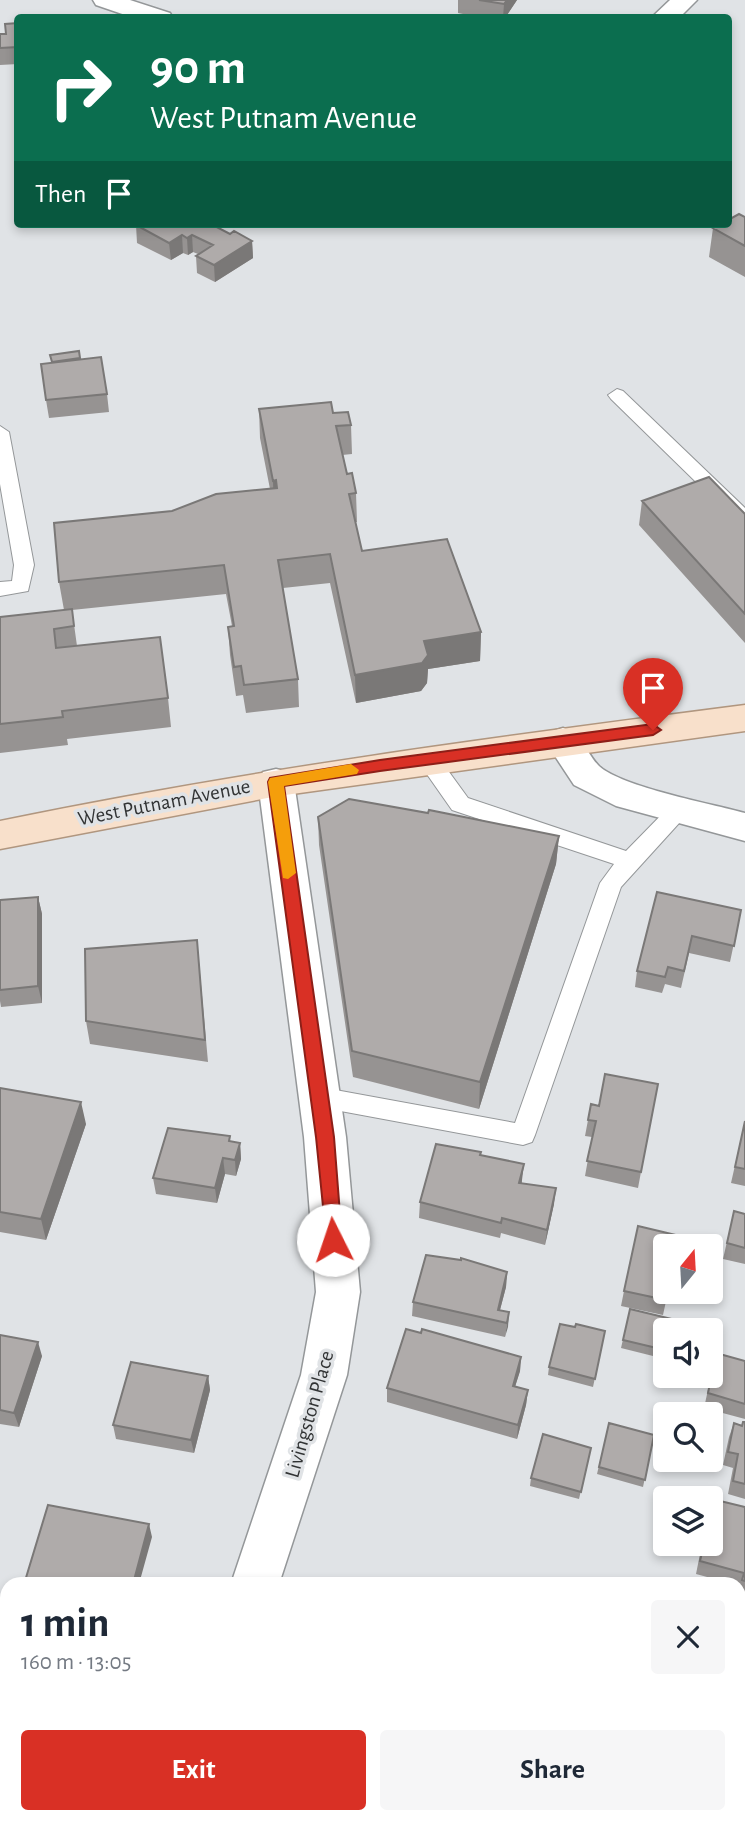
<!DOCTYPE html>
<html lang="en">
<head>
<meta charset="utf-8">
<style>
  body { margin:0; font-family:"Alegreya Sans",sans-serif; background:#f6f6f7; color:#1f2937; height:100vh; display:flex; flex-direction:column; font-size:26px; white-space:nowrap }
  * { box-sizing:border-box; margin:0 }
  p { font-size:23px; color:#747a83 }
  .icon { flex:none; width:38px; height:38px; fill:none; stroke:currentColor; stroke-width:2; stroke-linecap:round; stroke-linejoin:round }
  .map { position:relative; flex:1; overflow:hidden }
  .sheet { position:absolute; left:0px; top:1577px; width:746px; height:247px; display:flex; flex-direction:column; background:#fff; border-radius:21px 21px 0 0; box-shadow:0 4px 10px #0003 }
  .sheet>* { flex:none }
  .banner { position:absolute; left:14px; top:14px; width:718px; height:214px; border-radius:7px; box-shadow:0 4px 10px #0003; background:#0b6e4f; color:#fff; overflow:hidden }
  .needle { width:46px; rotate:18deg }
  .buttons { position:absolute; left:653px; top:1234px; display:grid; gap:14px }
  .buttons a { display:grid; place-items:center; width:70px; height:70px; border-radius:7px; background:#fff; box-shadow:0 4px 10px #0003; font-size:35px }
  .pin { position:absolute; display:grid; place-items:center; width:60px; height:60px; color:#fff; margin:-72px -30px; border-radius:50% 50% 50% 0; rotate:-45deg; box-shadow:0 0 7px #0007 }
  .pin .icon { rotate:45deg }
  .me { position:absolute; width:77px; margin:-38px; rotate:356deg; stroke-linejoin:round; filter:drop-shadow(0 0 5px #0008) }
  .turn { display:flex; align-items:center; gap:24px; height:147px; padding:0 21px; font-size:32px }
  .turn .icon { width:91px; height:91px; stroke-width:2.5 }
  .turn b { display:block; font-size:49px; line-height:60px }
  .then { display:flex; align-items:center; height:66px; padding:0 21px; background:#0003; gap:14px; font-size:26px }
  .round { display:grid; place-items:center; flex:none; width:74px; height:74px; border-radius:7px; background:#f6f6f7 }
  .summary { display:flex; align-items:center; justify-content:space-between; height:119px; padding:0 21px }
  h1 { font-size:42px; font-weight:600; line-height:52px }
  .cta { display:flex; gap:14px; margin-top:auto; padding:14px 21px }
  .cta a { flex:1; height:80px; border-radius:7px; background:#d93025; color:#fff; font-size:28px; font-weight:600; line-height:80px; text-align:center }
  .cta a+a { background:#f6f6f7; color:#1f2937 }
  .map>svg:first-child { display:block }
  .lines { fill:none; stroke-linecap:round; stroke-linejoin:round }
  .lane-casing { stroke:#949799; stroke-width:2 }
  .street-casing { stroke:#949799; stroke-width:3 }
  .primary-casing { stroke:#b0967f; stroke-width:3 }
  .lane { fill:#fff; fill-rule:evenodd }
  .street { fill:#fff; fill-rule:evenodd }
  .primary { fill:#f8e0cb; fill-rule:evenodd }
  .wall { fill:#969392 }
  .shaded-wall { fill:#7a7877 }
  .building { fill:#afabaa; stroke:#7a7877; stroke-width:2 }
  .route { fill:#d93025; stroke:#8d1f18; stroke-width:2 }
  .slow { fill:#f59e0b }
  .labels { text-anchor:middle; stroke-width:7; stroke-linejoin:round; paint-order:stroke }
  .street-label { font-size:21px; fill:#313334; stroke:#e0e3e6 }
</style>
</head>
<body>
<div class="map">
<svg width="745" height="1823" viewBox="0 0 745 1823">
  <rect width="100%" height="100%" fill="#e0e3e6"/>
  <g class="lines">
    <g class="lane-casing">
      <path id="lane" d="M 617,389 L 623,391 L 745,508 L 745,525 L 738,523 L 611,399 L 608,395 Z
        M 0,426 L 9,432 L 34,565 L 28,591 L 0,596 L 0,582 L 12,581 L 14,565 L 0,484 Z
        M 428,752 L 436,754 L 468,798 L 626,851 L 672,804 L 680,802 L 688,804 L 691,810 L 621,887 L 535,1135 L 532,1142 L 523,1145 L 319,1107 L 310,1104 L 307,1097 L 310,1090 L 319,1087 L 515,1123 L 600,883 L 614,864 L 452,810 L 417,760 L 420,754 Z"/>
    </g>
    <g class="street-casing">
      <path id="street" d="M 93,0 L 130,0 L 170,13 L 173,18 L 134,18 L 96,5 Z
        M 670,0 L 697,0 L 679,18 L 651,18 Z
        M 563,728 C 584,734 585,752 599,766 C 622,787 712,804 745,813 L 745,841 L 616,806 L 574,785 L 545,741 L 550,732 Z
        M 276,769 L 289,772 L 294,782 L 346,1137 L 360,1292 L 347,1375 L 279,1584 L 231,1584 L 301,1375 L 316,1292 L 304,1137 L 258,782 L 263,772 Z
        M 212,1816 L 264,1816 L 266,1823 L 214,1823 Z"/>
    </g>
    <g class="primary-casing">
      <path id="primary" d="M 745,705 L 745,731 L 278,796 L 0,849 L 0,821 C 247,770 495,737 745,705 Z"/>
    </g>
    <use href="#lane" class="lane"/>
    <use href="#street" class="street"/>
    <use href="#primary" class="primary"/>
  </g>
  <path class="wall" d="M 458,0 L 517,0 L 505,18 L 483,18 L 458,13 Z
    M 18,23 L 18,64 L 0,65 L 0,34 L 6,34 Z
    M 745,217 L 745,277 L 709,257 L 713,228 Z
    M 136,225 L 230,234 L 252,241 L 253,258 L 215,282 L 197,273 L 196,256 L 198,254 L 193,252 L 188,255 L 183,253 L 171,260 L 137,243 Z
    M 50,355 L 80,360 L 107,394 L 109,412 L 49,418 L 46,400 L 52,363 Z
    M 259,409 L 333,413 L 351,425 L 352,454 L 342,455 L 347,474 L 356,493 L 357,522 L 355,522 L 362,551 L 481,632 L 480,661 L 428,669 L 427,683 L 421,691 L 356,703 L 330,583 L 283,588 L 298,679 L 299,707 L 246,713 L 243,695 L 236,696 L 230,655 L 228,627 L 232,626 L 226,594 L 72,610 L 77,646 L 168,698 L 171,727 L 67,739 L 68,745 L 0,753 L 0,617 L 64,610 L 59,582 L 172,511 L 270,489 L 260,438 Z
    M 642,501 L 745,514 L 745,643 L 639,525 Z
    M 428,813 L 559,836 L 556,864 L 479,1109 L 353,1077 L 319,845 L 318,817 Z
    M 657,892 L 741,910 L 730,962 L 689,953 L 681,988 L 665,984 L 662,993 L 635,987 L 637,971 Z
    M 38,897 L 42,914 L 42,1003 L 1,1007 L 0,1001 L 0,900 Z
    M 197,940 L 208,1062 L 90,1044 L 86,1021 Z
    M 0,1088 L 86,1124 L 46,1240 L 0,1232 Z
    M 591,1104 L 641,1172 L 638,1188 L 585,1176 L 592,1137 L 585,1136 Z
    M 745,1121 L 745,1186 L 731,1183 Z
    M 231,1142 L 240,1143 L 241,1159 L 236,1176 L 225,1174 L 217,1203 L 156,1194 L 153,1178 Z
    M 481,1152 L 481,1155 L 522,1180 L 522,1183 L 554,1204 L 545,1245 L 501,1233 L 500,1238 L 419,1218 L 420,1202 Z
    M 734,1211 L 745,1214 L 745,1264 L 723,1259 Z
    M 507,1272 L 506,1287 L 500,1310 L 509,1312 L 505,1337 L 412,1316 L 413,1302 Z
    M 624,1291 L 668,1292 L 663,1315 L 621,1306 Z
    M 630,1309 L 665,1330 L 665,1359 L 621,1348 Z
    M 575,1327 L 605,1331 L 593,1387 L 548,1375 L 549,1367 Z
    M 0,1335 L 42,1356 L 19,1427 L 0,1424 Z
    M 716,1353 L 745,1361 L 745,1419 L 704,1408 Z
    M 521,1357 L 520,1371 L 515,1386 L 528,1390 L 526,1405 L 517,1439 L 387,1402 L 387,1388 Z
    M 208,1376 L 210,1390 L 194,1453 L 116,1439 L 113,1425 Z
    M 745,1422 L 745,1499 L 728,1494 L 733,1468 L 723,1465 L 729,1437 L 734,1423 L 742,1425 Z
    M 609,1423 L 654,1435 L 643,1487 L 597,1474 Z
    M 591,1448 L 579,1499 L 530,1486 L 531,1478 Z
    M 745,1507 L 745,1595 L 738,1593 L 738,1584 L 733,1584 L 696,1574 L 702,1544 L 710,1544 Z
    M 738,1605 L 745,1607 L 745,1686 L 742,1693 L 738,1692 Z
    M 738,1717 L 745,1719 L 745,1810 L 743,1814 L 738,1812 Z
    M 7,1726 L 7,1789 L 0,1787 L 0,1748 Z"/>
  <path class="shaded-wall" d="M 507,0 L 517,0 L 505,18 L 503,18 L 504,4 Z
    M 182,235 L 183,253 L 171,260 L 169,243 Z
    M 192,235 L 193,252 L 188,255 L 187,238 Z
    M 252,241 L 253,258 L 215,282 L 214,265 Z
    M 276,480 L 277,509 L 274,510 L 273,481 Z
    M 481,632 L 480,661 L 428,669 L 427,683 L 421,691 L 356,703 L 355,675 L 424,641 Z
    M 559,836 L 556,864 L 479,1109 L 480,1082 Z
    M 38,897 L 42,914 L 42,1003 L 38,986 Z
    M 81,1102 L 86,1124 L 46,1240 L 41,1219 Z
    M 240,1143 L 241,1159 L 236,1176 L 235,1160 Z
    M 223,1158 L 225,1174 L 217,1203 L 215,1188 Z
    M 524,1164 L 522,1180 L 518,1198 L 519,1183 Z
    M 556,1188 L 554,1204 L 545,1245 L 547,1230 Z
    M 507,1272 L 506,1287 L 497,1321 L 498,1310 Z
    M 509,1312 L 508,1327 L 505,1337 L 507,1323 Z
    M 38,1342 L 42,1356 L 19,1427 L 14,1413 Z
    M 521,1357 L 520,1371 L 511,1400 L 513,1386 Z
    M 208,1376 L 210,1390 L 194,1453 L 191,1440 Z
    M 528,1390 L 526,1405 L 517,1439 L 518,1425 Z
    M 149,1524 L 152,1537 L 139,1584 L 133,1584 Z"/>
  <path class="building" d="M 479,0 L 507,0 L 504,4 Z
    M 18,23 L 18,47 L 0,48 L 0,34 L 6,34 L 5,24 Z
    M 739,214 L 745,217 L 745,246 L 713,228 L 721,224 L 728,224 L 728,220 Z
    M 138,224 L 211,224 L 230,234 L 234,231 L 252,241 L 214,265 L 196,256 L 213,245 L 192,235 L 187,238 L 182,235 L 169,243 L 136,225 Z
    M 79,351 L 80,358 L 52,362 L 50,355 Z
    M 101,357 L 107,394 L 46,400 L 41,364 Z
    M 331,402 L 333,413 L 348,412 L 351,425 L 336,426 L 347,474 L 352,473 L 356,493 L 349,494 L 362,551 L 447,539 L 481,632 L 424,641 L 428,655 L 422,663 L 355,675 L 330,554 L 278,560 L 298,679 L 244,685 L 241,666 L 234,667 L 228,627 L 234,626 L 224,565 L 59,582 L 54,523 L 172,511 L 216,494 L 277,488 L 276,480 L 273,481 L 259,409 Z
    M 709,477 L 745,514 L 745,614 L 642,501 Z
    M 72,609 L 74,626 L 54,629 L 56,648 L 160,637 L 168,698 L 62,711 L 63,717 L 0,724 L 0,617 Z
    M 349,799 L 428,813 L 429,810 L 559,836 L 480,1082 L 352,1051 L 318,817 Z
    M 657,892 L 741,910 L 734,946 L 692,936 L 684,971 L 668,967 L 665,977 L 637,971 Z
    M 38,897 L 38,986 L 0,990 L 0,900 Z
    M 197,940 L 205,1040 L 86,1021 L 85,949 Z
    M 605,1074 L 658,1084 L 641,1172 L 587,1161 L 596,1121 L 588,1120 L 591,1104 L 599,1106 Z
    M 0,1088 L 81,1102 L 41,1219 L 0,1212 Z
    M 745,1121 L 745,1169 L 735,1167 Z
    M 168,1128 L 230,1136 L 229,1141 L 240,1143 L 235,1160 L 223,1158 L 215,1188 L 153,1178 Z
    M 436,1144 L 481,1152 L 480,1155 L 524,1164 L 519,1183 L 556,1188 L 547,1230 L 502,1218 L 501,1223 L 420,1202 Z
    M 734,1211 L 745,1214 L 745,1248 L 727,1243 Z
    M 638,1226 L 680,1236 L 678,1246 L 665,1246 L 665,1292 L 668,1292 L 666,1300 L 624,1291 Z
    M 426,1255 L 461,1260 L 461,1258 L 507,1272 L 498,1310 L 509,1312 L 507,1323 L 413,1302 Z
    M 630,1309 L 680,1321 L 678,1330 L 665,1330 L 665,1350 L 623,1340 Z
    M 560,1324 L 575,1327 L 576,1324 L 605,1331 L 595,1379 L 549,1367 Z
    M 406,1329 L 421,1333 L 422,1329 L 521,1357 L 513,1386 L 528,1390 L 518,1425 L 387,1388 Z
    M 0,1335 L 38,1342 L 14,1413 L 0,1410 Z
    M 716,1353 L 745,1361 L 745,1404 L 708,1393 Z
    M 131,1362 L 208,1376 L 191,1440 L 113,1425 Z
    M 743,1422 L 745,1422 L 745,1484 L 733,1481 L 738,1454 L 728,1452 L 734,1423 L 742,1426 Z
    M 609,1423 L 654,1435 L 645,1480 L 599,1467 Z
    M 543,1434 L 591,1448 L 581,1492 L 531,1478 Z
    M 712,1499 L 745,1507 L 745,1581 L 742,1580 L 744,1573 L 700,1561 L 704,1544 L 710,1544 L 710,1506 Z
    M 48,1505 L 149,1524 L 133,1584 L 40,1584 L 25,1581 Z
    M 656,1580 L 667,1584 L 655,1584 Z
    M 738,1605 L 745,1607 L 745,1681 L 738,1679 Z
    M 738,1717 L 745,1719 L 745,1802 L 738,1800 Z
    M 7,1726 L 7,1779 L 0,1778 L 0,1748 Z
    M 539,1816 L 651,1816 L 668,1823 L 537,1823 Z"/>
  <path class="route" d="M 653,724 L 661,730 L 653,735 L 380,771 L 284,786 L 334,1137 L 342,1240 L 340,1246 L 333,1248 L 327,1246 L 316,1137 L 268,782 L 270,778 L 380,760 Z"/>
  <path class="slow" d="M 351,764 L 359,770 L 357,774 L 284,786 L 296,873 L 288,879 L 283,878 L 268,782 L 270,778 Z"/>
  <g class="labels">
    <g class="street-label">
      <text transform="translate(164 802) rotate(-11)" y="7">West Putnam Avenue</text>
      <text transform="translate(309 1414) rotate(-74)" y="7">Livingston Place</text>
    </g>
  </g>
</svg>
<div class="buttons">
<a><svg class="needle" viewBox="-14 -14 28 28"><path d="M0-13l5 13h-10z" fill="#e53935"/><path d="M0 13l5-13h-10z" fill="#747a83"/></svg></a>
<a><svg class="icon" aria-label="sound" viewBox="0 0 24 24"><path d="M4 9h4l5-4v14l-5-4H4zM17 9q2 3 0 6"/></svg></a>
<a><svg class="icon" aria-label="search" viewBox="0 0 24 24"><circle cx="10" cy="10" r="6"/><path d="M15 15l6 6"/></svg></a>
<a><svg class="icon" aria-label="layers" viewBox="0 0 24 24"><path d="M12 4l9 5-9 5-9-5zM3 14l9 5 9-5"/></svg></a>
</div>
<div class="pin" style="left:653px;top:730px;background:#d93025"><svg class="icon" aria-label="arrive" viewBox="0 0 24 24"><path d="M6 21V4h12l-3 4 3 4H6"/></svg></div>
<svg class="me" style="left:333px;top:1240px" viewBox="-20 -20 40 40"><circle r="19" fill="#fff"/><path d="M0-13L10 11 0 6-10 11z" fill="#d93025"/></svg>
<div class="banner">
<div class="turn"><svg class="icon" aria-label="right" viewBox="0 0 24 24"><path d="M7 20v-9h11M14 6l5 5-5 5"/></svg><div><b>90 m</b>West Putnam Avenue</div></div>
<div class="then">Then<svg class="icon" aria-label="arrive" viewBox="0 0 24 24"><path d="M6 21V4h12l-3 4 3 4H6"/></svg></div>
</div>
<section class="sheet">
<div class="summary"><div><h1>1 min</h1><p>160 m · 13:05</p></div><a class="round"><svg class="icon" aria-label="close" viewBox="0 0 24 24"><path d="M6 6l12 12M18 6L6 18"/></svg></a></div>
<div class="cta"><a>Exit</a><a>Share</a></div>
</section>
</div>
</body>
</html>
